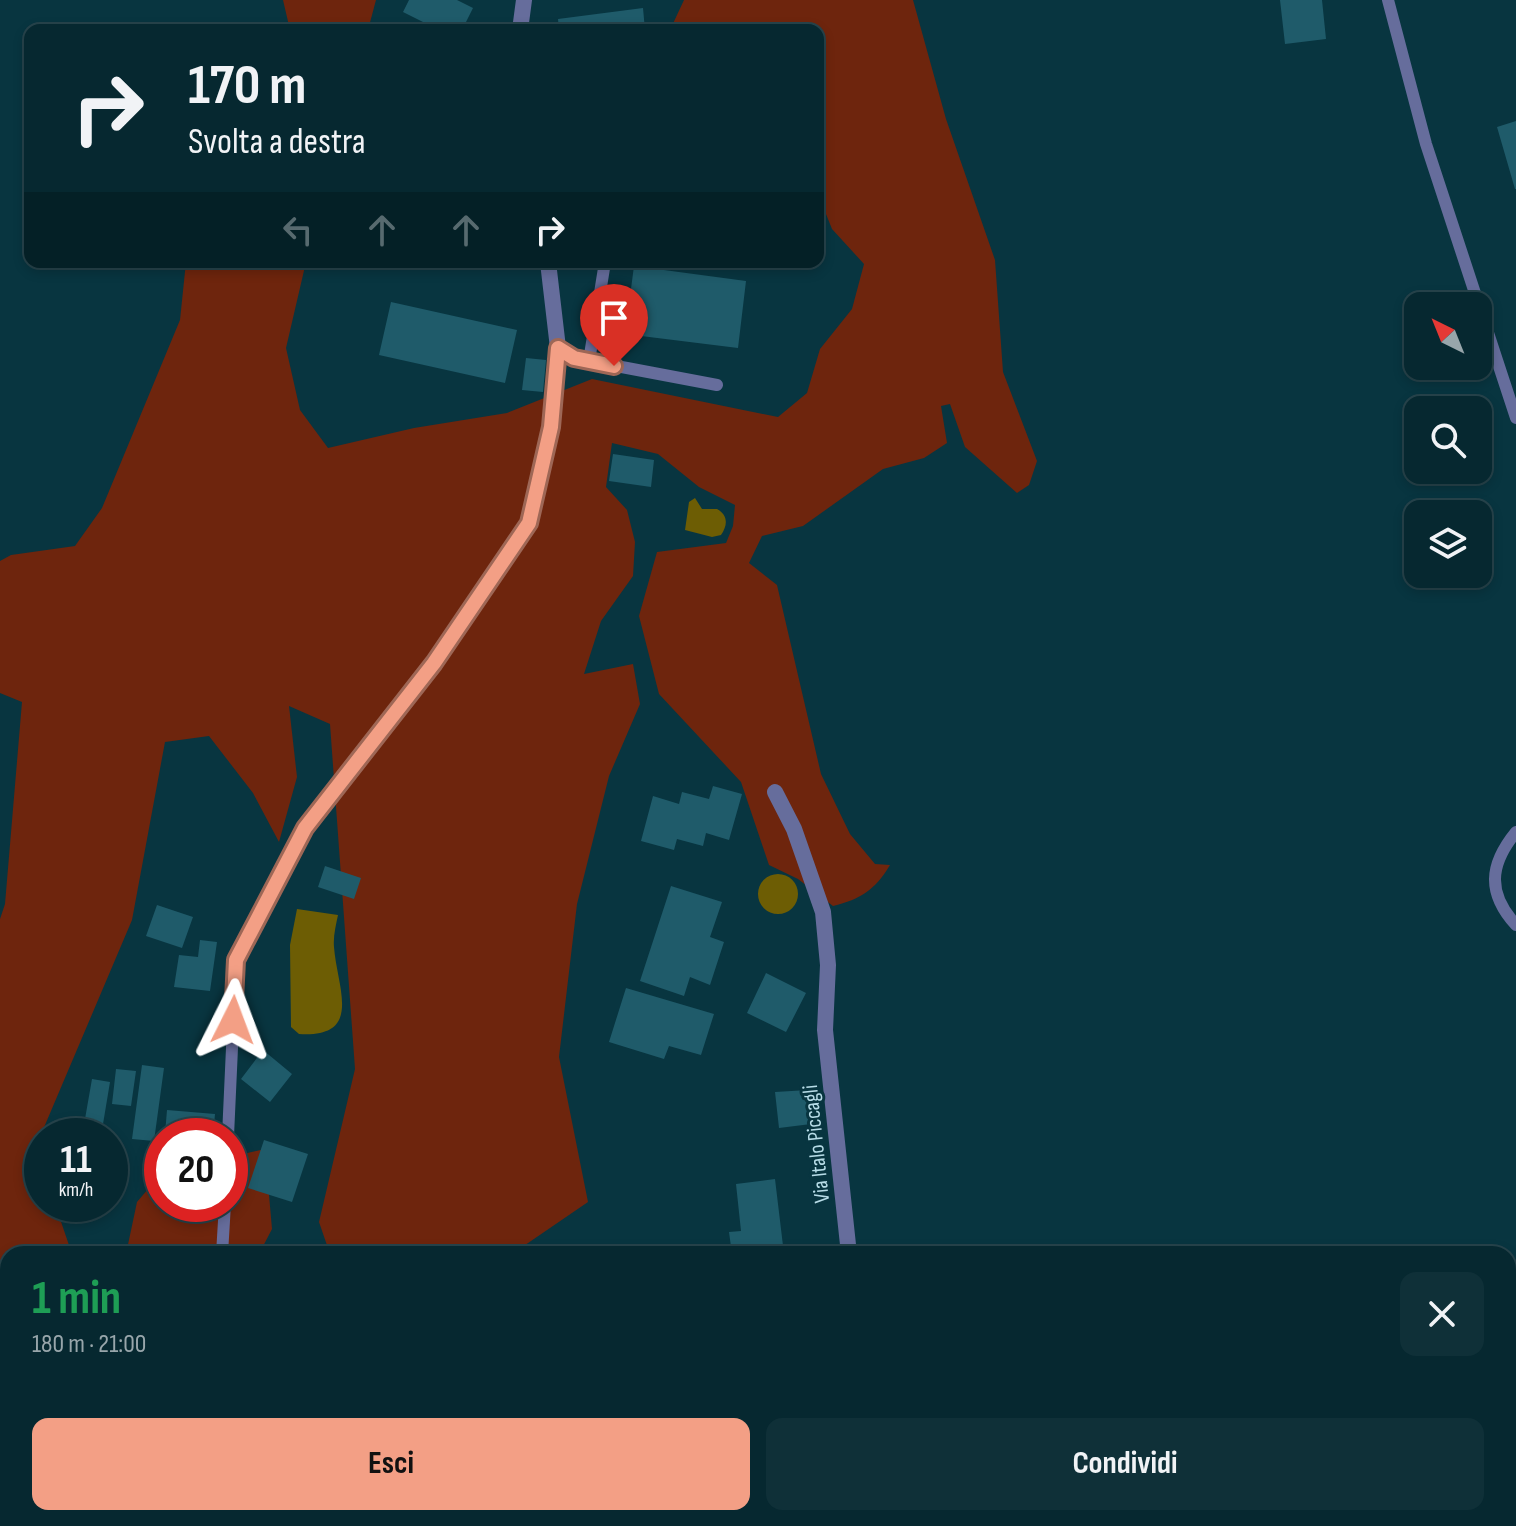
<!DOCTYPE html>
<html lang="it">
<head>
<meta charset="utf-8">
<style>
  body { margin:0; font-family:"Sofia Sans Condensed",sans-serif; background:#0f3038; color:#f1f3f6; height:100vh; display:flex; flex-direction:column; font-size:30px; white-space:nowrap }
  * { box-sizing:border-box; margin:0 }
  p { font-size:26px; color:#98a6ab }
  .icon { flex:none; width:44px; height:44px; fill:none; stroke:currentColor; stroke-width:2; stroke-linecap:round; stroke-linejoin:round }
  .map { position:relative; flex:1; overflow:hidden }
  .details { position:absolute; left:0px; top:1246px; width:1516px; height:280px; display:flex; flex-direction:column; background:#062830; border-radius:24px 24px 0 0; box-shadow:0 4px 12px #0003,0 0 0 2px #27444c }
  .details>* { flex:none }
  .hud { position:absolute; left:24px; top:24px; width:800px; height:244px; border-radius:16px; box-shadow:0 4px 12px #0003,0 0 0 2px #27444c; background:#062830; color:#f1f3f6; overflow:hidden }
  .needle { width:52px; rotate:317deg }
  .controls { position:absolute; left:1404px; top:292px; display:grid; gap:16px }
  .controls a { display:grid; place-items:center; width:88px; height:88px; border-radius:16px; background:#062830; box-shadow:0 4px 12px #0003,0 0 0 2px #27444c; font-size:40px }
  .speed { position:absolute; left:24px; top:1118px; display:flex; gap:16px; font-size:40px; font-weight:700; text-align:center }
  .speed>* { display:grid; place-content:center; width:104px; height:104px; border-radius:50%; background:#062830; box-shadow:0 4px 12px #0003,0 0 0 2px #27444c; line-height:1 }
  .speed small { font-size:20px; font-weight:400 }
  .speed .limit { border:12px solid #d22; background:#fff; color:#111 }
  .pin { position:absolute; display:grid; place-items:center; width:68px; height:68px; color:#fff; margin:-82px -34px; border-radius:50% 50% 50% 0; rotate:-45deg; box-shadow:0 0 8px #0007 }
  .pin .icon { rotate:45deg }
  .me { position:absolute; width:88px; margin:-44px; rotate:3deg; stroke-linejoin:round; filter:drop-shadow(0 0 6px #0008) }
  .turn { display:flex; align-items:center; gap:28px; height:168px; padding:0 32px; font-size:36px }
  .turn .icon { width:104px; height:104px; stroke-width:2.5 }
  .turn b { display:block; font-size:56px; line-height:68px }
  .lanes { display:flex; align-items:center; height:76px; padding:0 32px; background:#0003; justify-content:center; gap:40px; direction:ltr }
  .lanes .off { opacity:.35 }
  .round { display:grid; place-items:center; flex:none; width:84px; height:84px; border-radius:16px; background:#0f3038 }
  .overview { display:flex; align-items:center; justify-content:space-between; height:136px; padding:0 32px }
  h1 { font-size:48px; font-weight:700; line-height:60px; color:#1e9e55 }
  .button { display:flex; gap:16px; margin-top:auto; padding:16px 32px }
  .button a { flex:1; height:92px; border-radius:16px; background:#f39f85; color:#111; font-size:32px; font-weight:700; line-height:92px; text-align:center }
  .button a+a { background:#0f3038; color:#f1f3f6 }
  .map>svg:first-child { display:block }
  .green { fill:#6e250d }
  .water { fill:#6d5d04 }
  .building { fill:#1f5b6a }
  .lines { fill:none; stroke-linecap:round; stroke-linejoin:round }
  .lane { stroke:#666d9c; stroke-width:12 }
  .street { stroke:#666d9c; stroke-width:16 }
  .route-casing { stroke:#9e6756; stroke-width:20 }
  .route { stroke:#f39f85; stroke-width:14 }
  .labels { text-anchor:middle; stroke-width:6; stroke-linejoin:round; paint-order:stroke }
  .street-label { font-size:22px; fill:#b7dce7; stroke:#083540 }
</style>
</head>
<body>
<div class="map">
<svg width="1516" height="1526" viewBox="0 0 1516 1526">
  <rect width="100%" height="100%" fill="#083540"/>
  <path class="green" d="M 283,0 L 376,0 L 368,30 L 290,30 Z
    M 684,0 L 913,0 L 946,119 L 995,260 L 1003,372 L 1037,461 L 1029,485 L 1017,493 L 965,447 L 950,404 L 941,406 L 947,443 L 924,458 L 883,469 L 803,526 L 762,536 L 749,563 L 777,585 L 821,774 L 850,834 L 875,864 L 890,865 C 875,890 861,899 833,906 L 798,879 L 769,865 L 741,782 L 659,694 L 639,616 L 657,552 L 726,543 L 733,526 L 735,505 L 699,487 L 658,454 L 612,443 L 606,487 L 627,510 L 635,542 L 633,576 L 601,621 L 584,674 L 633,664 L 640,704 L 609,776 L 577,904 L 559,1057 L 588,1202 L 512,1254 L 330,1254 L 319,1222 L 355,1069 L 330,724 L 289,706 L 297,777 L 279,842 L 253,793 L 209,736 L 165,742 L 132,920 L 34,1151 L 42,1171 L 42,1204 L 55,1204 L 72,1254 L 8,1254 L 8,1309 L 0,1304 L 0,919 L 5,904 L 22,702 L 0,693 L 0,561 L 11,555 L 75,546 L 102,508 L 180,320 L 186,262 L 306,262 L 286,348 L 300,410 L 328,448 L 414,428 L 507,413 L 592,379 L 778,417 L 807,393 L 820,349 L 852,309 L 864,264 L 832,229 L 818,194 L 818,30 L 670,30 Z
    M 265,1149 L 272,1229 L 259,1254 L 126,1254 L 137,1202 L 160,1175 L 162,1204 L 230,1204 L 230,1157 Z
    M 8,1352 L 8,1518 L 162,1518 L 162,1526 L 0,1526 L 0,1374 Z
    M 213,1518 L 556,1518 L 557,1526 L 213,1526 Z"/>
  <path class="water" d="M 695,498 L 702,509 L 717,509 C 728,515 728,525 721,535 L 712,537 L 685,530 L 689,502 Z
    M758 894a20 20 0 1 1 40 0a20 20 0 1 1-40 0Z
    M 297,909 L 338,915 C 336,925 333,936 334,947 C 337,988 364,1038 299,1034 L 291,1027 L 290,945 Z"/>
  <path class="building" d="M 409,0 L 457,0 L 473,8 L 462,30 L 439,30 L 403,12 Z
    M 1280,0 L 1322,0 L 1326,39 L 1285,44 Z
    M 643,8 L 645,30 L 559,30 L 558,19 Z
    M 1516,121 L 1516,189 L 1515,189 L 1497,127 Z
    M 634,266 L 746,281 L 738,348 L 625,334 Z
    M 391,302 L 517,330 L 505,383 L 379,355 Z
    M 526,358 L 546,360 L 543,392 L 522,390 Z
    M 613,454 L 654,460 L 651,487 L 609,481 Z
    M 713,786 L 742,794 L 729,840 L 706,833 L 703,846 L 677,839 L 674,850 L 641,841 L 653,796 L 679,804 L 682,792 L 709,799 Z
    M 325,866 L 361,878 L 354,899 L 318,887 Z
    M 671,886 L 722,902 L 710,937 L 724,942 L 710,985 L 690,977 L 684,996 L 640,981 Z
    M 157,905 L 193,917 L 182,948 L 146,936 Z
    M 200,940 L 217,942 L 210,991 L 174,987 L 179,955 L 198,957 Z
    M 766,973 L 806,993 L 786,1032 L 747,1013 Z
    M 626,988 L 714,1014 L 701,1055 L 669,1046 L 664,1059 L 609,1042 Z
    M 263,1050 L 292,1074 L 270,1102 L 241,1079 Z
    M 142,1065 L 164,1068 L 154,1141 L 132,1139 Z
    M 116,1069 L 136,1071 L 131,1106 L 112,1104 Z
    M 92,1079 L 110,1082 L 101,1136 L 82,1136 Z
    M 808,1090 L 811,1124 L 779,1128 L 775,1092 Z
    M 167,1110 L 215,1114 L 213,1136 L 165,1134 Z
    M 57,1124 L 77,1127 L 76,1136 L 54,1136 Z
    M 264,1140 L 308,1154 L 292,1202 L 248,1188 Z
    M 110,1164 L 128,1166 L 126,1183 L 110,1181 Z
    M 775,1179 L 784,1254 L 732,1254 L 729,1232 L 741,1231 L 736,1184 Z
    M 802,1518 L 869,1518 L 871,1526 L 780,1526 Z"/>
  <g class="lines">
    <path class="lane" d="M 1388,0 L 1426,144 L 1516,418
      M 589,361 L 605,262
      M 1516,832 C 1489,865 1487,893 1516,925
      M 228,1136 L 236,960 L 305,828 L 434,663 L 529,523 L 551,427 L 558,348 L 574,358 L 717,385
      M 222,1254 L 225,1204
      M 228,1518 L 228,1526"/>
    <path class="street" d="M 520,30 L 524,0
      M 548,262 L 558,348
      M 775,792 L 794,829 L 823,912 L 828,965 L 825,1030 L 849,1254
      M 938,1518 L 942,1526"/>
  </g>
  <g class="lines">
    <g class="route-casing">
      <path id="route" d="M 233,1020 L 236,960 L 305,828 L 434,663 L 529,523 L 551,427 L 558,348 L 574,358 L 614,366"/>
    </g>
    <use href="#route" class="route"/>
  </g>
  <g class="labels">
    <g class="street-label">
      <text transform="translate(815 1144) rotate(-96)" y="8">Via Italo Piccagli</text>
    </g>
  </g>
</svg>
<div class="controls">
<a><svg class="needle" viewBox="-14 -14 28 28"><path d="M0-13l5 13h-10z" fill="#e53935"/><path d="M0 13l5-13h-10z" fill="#98a6ab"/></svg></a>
<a><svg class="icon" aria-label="search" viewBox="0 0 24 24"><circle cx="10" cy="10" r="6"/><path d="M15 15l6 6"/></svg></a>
<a><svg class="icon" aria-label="layers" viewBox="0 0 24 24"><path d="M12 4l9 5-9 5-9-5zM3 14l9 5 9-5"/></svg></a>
</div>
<div class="speed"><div>11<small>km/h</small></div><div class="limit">20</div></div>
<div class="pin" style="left:614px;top:366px;background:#d93025"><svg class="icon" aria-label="arrive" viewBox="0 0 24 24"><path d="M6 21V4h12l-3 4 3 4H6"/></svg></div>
<svg class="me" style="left:233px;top:1020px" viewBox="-20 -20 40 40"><path d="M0-17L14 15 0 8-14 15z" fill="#f39f85" stroke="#fff" stroke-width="4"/></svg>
<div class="hud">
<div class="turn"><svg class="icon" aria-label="right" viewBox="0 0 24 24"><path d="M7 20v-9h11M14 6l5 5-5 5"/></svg><div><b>170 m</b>Svolta a destra</div></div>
<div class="lanes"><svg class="icon off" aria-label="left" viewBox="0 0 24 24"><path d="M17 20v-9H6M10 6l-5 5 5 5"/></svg><svg class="icon off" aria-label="ahead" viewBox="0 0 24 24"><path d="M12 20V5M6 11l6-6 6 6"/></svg><svg class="icon off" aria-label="ahead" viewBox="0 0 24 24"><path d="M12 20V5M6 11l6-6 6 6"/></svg><svg class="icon" aria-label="right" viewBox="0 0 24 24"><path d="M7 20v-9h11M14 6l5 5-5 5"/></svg></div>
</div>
<section class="details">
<div class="overview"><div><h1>1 min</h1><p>180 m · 21:00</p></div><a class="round"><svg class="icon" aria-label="close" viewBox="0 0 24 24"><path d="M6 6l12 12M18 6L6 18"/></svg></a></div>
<div class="button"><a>Esci</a><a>Condividi</a></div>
</section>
</div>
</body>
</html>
